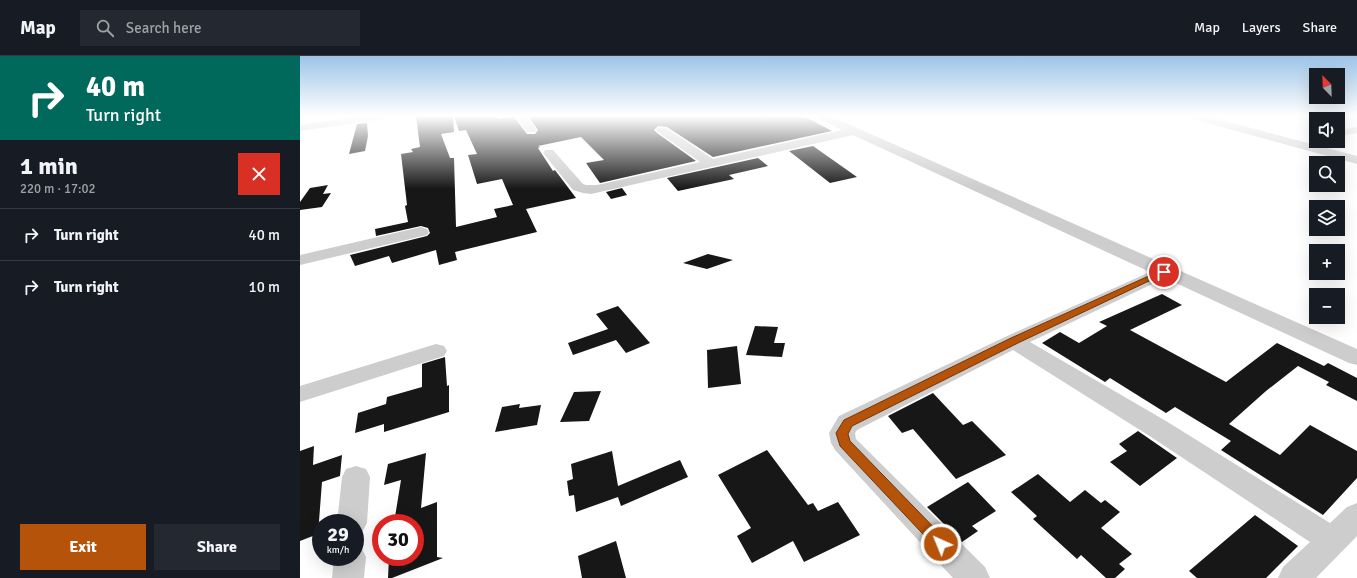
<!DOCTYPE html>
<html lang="en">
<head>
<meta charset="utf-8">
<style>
  body { margin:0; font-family:Signika,sans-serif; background:#242831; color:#f1f3f6; height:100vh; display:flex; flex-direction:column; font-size:15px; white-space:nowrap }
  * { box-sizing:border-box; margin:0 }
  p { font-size:13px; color:#9ea1a6 }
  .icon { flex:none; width:22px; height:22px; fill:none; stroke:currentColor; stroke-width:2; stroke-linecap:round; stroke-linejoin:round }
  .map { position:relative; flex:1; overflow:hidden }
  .panel { display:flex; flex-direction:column; background:#171b24; width:300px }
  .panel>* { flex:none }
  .banner { background:#00695c; color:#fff; overflow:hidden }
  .needle { width:26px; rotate:337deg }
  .buttons { position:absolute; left:1009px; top:12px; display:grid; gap:8px }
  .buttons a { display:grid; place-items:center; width:36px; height:36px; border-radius:0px; background:#171b24; box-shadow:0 4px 16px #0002; font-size:20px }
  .speed { position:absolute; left:12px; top:458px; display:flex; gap:8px; font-size:20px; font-weight:700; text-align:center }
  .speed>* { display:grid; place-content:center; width:52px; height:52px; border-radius:50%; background:#171b24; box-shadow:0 4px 16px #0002; line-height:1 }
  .speed small { font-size:10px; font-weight:400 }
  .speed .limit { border:6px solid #d22; background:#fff; color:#111 }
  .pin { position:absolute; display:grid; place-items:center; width:34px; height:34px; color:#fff; margin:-17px; border:2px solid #fff; border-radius:50%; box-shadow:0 1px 4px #0007 }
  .me { position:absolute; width:44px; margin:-22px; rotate:316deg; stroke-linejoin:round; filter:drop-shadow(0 0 3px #0008) }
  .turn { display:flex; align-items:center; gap:14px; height:84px; padding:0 20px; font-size:18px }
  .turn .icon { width:52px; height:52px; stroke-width:2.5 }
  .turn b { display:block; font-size:28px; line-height:34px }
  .round { display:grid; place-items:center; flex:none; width:42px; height:42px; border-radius:0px; background:#242831 }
  .summary { display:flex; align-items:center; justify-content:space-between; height:68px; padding:0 20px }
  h1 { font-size:24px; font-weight:800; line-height:30px }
  .action { display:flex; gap:8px; margin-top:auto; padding:8px 20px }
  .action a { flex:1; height:46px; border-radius:0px; background:#b45309; color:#fff; font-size:16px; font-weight:800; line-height:46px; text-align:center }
  .action a+a { background:#242831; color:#f1f3f6 }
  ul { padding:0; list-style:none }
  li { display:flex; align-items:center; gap:12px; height:52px; padding:0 20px; border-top:1px solid #363941 }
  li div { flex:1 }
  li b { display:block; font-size:15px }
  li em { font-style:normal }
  header { display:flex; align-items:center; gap:24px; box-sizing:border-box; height:56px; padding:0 20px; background:#171b24; border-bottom:1px solid #363941 }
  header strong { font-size:19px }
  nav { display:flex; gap:22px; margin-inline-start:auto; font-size:14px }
  .search { width:280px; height:36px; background:#242831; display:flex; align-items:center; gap:10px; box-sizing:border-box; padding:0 14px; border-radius:0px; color:#9ea1a6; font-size:15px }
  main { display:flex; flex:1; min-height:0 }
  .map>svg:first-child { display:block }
  .building { fill:#171717 }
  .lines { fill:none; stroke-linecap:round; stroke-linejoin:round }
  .minor { fill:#cdcdcd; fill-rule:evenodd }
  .route { fill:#b45309; stroke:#753606 }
</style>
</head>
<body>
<header>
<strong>Map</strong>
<div class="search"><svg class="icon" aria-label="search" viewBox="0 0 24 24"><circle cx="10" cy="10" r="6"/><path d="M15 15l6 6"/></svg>Search here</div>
<nav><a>Map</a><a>Layers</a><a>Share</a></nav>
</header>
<main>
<section class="panel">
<div class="banner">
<div class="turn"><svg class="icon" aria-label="right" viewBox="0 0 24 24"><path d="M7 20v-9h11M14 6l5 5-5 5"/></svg><div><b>40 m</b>Turn right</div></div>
</div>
<div class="summary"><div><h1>1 min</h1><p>220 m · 17:02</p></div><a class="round" style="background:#d93025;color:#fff"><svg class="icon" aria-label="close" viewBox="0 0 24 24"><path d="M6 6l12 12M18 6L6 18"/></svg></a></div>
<ul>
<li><svg class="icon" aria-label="right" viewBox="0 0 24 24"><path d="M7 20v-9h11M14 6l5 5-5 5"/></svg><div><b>Turn right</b></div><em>40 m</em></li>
<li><svg class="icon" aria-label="right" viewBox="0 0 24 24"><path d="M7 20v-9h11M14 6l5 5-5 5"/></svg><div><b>Turn right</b></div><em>10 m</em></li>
</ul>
<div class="action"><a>Exit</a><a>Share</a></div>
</section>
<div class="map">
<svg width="1057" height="522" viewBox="0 0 1057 522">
  <rect width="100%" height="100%" fill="#fff"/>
  <path class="building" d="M 116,60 L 153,60 L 154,76 L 141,78 L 150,102 L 154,102 L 156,171 L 197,161 L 194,153 L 213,149 L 202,123 L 177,128 L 168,99 L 177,98 L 166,74 L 159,75 L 154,60 L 196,60 L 198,63 L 214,61 L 227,78 L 235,78 L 238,74 L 228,60 L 504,60 L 532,75 L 413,101 L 367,71 L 358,70 L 354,74 L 357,77 L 396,105 L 300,127 L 286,107 L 304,104 L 281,81 L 238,90 L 240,91 L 238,92 L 253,115 L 255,114 L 276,142 L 226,153 L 237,176 L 155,196 L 157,204 L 139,209 L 136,194 L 92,207 L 89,200 L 55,210 L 50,199 L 127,180 L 130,177 L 128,172 L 121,170 L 76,180 L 75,173 L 108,166 L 105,150 L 107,149 L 101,98 L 113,96 L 111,93 L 120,91 Z
    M 67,67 L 68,80 L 65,95 L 49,98 L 57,68 Z
    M 513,90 L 557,121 L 530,127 L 489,95 Z
    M 458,102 L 468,110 L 429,119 L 434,123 L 378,135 L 367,122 Z
    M 28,129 L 23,138 L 31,137 L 22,151 L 0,154 L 0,146 L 10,132 Z
    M 322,132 L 327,139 L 311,143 L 306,136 Z
    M 408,198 L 433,204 L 407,213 L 383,207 Z
    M 862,238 L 882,249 L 830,274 L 926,326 L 977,287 L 1024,310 L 1028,307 L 1057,322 L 1057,345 L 1026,329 L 1029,326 L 998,310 L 966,335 L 929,368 L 980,399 L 1010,369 L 1057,395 L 1057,422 L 1023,459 L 921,394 L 931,385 L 875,351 L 866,357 L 810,322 L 805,326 L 742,287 L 760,276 L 779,287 L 807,270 L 799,266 Z
    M 318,250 L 350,287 L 326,297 L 316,284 L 273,299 L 268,287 L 308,273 L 296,258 Z
    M 455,270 L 478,271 L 474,287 L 485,287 L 482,301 L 446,299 Z
    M 437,290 L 441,328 L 408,332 L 407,294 Z
    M 145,301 L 147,330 L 149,329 L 149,356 L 84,376 L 84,368 L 55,377 L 58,357 L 86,348 L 87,341 L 122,331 L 122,308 Z
    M 301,335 L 289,365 L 260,366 L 274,336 Z
    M 633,337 L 663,369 L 672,365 L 706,399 L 656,423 L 613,373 L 602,377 L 588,360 Z
    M 220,348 L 219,352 L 241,349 L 237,369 L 195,376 L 202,351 Z
    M 838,375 L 877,402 L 840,430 L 810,406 L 827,395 L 819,388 Z
    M 14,390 L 13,409 L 42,399 L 40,420 L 22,426 L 18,478 L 0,485 L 0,395 Z
    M 467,394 L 508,449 L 513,447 L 518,455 L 538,446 L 560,479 L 504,506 L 493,485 L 452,507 L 437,480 L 451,472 L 418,419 Z
    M 312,395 L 318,430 L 380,404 L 388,421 L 321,450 L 318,441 L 276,456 L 274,439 L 269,440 L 267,425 L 273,423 L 271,408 Z
    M 126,397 L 121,452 L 137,446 L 137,501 L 143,502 L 92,522 L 88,522 L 89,501 L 115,501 L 115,467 L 94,467 L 101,424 L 84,429 L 88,408 Z
    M 738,418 L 770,446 L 785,434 L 801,447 L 805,444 L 820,456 L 801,472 L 832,498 L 819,508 L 825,513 L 815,522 L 806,522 L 781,499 L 777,503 L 733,463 L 737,460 L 711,436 Z
    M 668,426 L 696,455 L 672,470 L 678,475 L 662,486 L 627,451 Z
    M 955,459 L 998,490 L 966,522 L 897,522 L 889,515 Z
    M 316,485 L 326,522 L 282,522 L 278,500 Z"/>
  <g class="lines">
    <path class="minor" d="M 60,60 L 88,60 L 83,63 L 0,75 L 0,69 Z
      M 215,60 L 226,60 L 237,74 L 235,76 L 227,76 Z
      M 516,60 L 530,60 L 1057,293 L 1057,309 L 1049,307 L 865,222 L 730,286 L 866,365 L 1030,467 L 1047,451 L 1057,447 L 1057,480 L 1016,522 L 978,522 L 983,511 L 1010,486 L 848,379 L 713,294 L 557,374 L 555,377 L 556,383 L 685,511 L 690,522 L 653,522 L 535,394 L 531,387 L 529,377 L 539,360 L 707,280 L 850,216 L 553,79 L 291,138 L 283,137 L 273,134 L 243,97 L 245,94 L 253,94 L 283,128 L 286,129 L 297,129 L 400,106 L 358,76 L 356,74 L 358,72 L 366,72 L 413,103 L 542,74 L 517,62 Z
      M 888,60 L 906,60 L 1057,100 L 1057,108 L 889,62 Z
      M 1057,71 L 1057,77 L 1038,80 L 1038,74 Z
      M 121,171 L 127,173 L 129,176 L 127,179 L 0,209 L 0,199 Z
      M 136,288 L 144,290 L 147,295 L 144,300 L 0,346 L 0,330 Z
      M 56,410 L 66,413 L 70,421 L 67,467 L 62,476 L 55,479 L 55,467 L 37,467 L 42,421 L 46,413 Z
      M 55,488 L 61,491 L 66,501 L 64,522 L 32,522 L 34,501 L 55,501 Z"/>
  </g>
  <linearGradient id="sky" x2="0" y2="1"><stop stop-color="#9dc4e8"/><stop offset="0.45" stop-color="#fff"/><stop offset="1" stop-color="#fff" stop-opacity="0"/></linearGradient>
  <rect width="1057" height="133" fill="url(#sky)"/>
  <path class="route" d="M 862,214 L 864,214 L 868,216 L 718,287 L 552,370 L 548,378 L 550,385 L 646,484 L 648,488 L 646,493 L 641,495 L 637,493 L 540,390 L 536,377 L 544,364 L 711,282 Z"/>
</svg>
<div class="buttons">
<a><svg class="needle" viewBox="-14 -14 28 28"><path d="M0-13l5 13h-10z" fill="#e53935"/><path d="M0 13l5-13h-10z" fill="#9ea1a6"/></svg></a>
<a><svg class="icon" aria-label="sound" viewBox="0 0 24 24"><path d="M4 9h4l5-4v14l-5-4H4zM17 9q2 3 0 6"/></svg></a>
<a><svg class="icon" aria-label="search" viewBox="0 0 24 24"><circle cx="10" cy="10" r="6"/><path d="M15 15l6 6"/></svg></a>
<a><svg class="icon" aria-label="layers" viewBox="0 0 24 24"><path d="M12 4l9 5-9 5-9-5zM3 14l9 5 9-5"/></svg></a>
<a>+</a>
<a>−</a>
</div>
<div class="speed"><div>29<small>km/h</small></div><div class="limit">30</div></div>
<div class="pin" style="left:864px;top:216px;background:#d93025"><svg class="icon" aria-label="arrive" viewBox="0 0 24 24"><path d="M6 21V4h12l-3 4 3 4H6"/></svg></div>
<svg class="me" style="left:641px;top:488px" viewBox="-20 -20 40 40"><circle r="17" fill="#b45309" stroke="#fff" stroke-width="3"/><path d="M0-11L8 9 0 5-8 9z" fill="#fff"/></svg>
</div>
</main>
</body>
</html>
